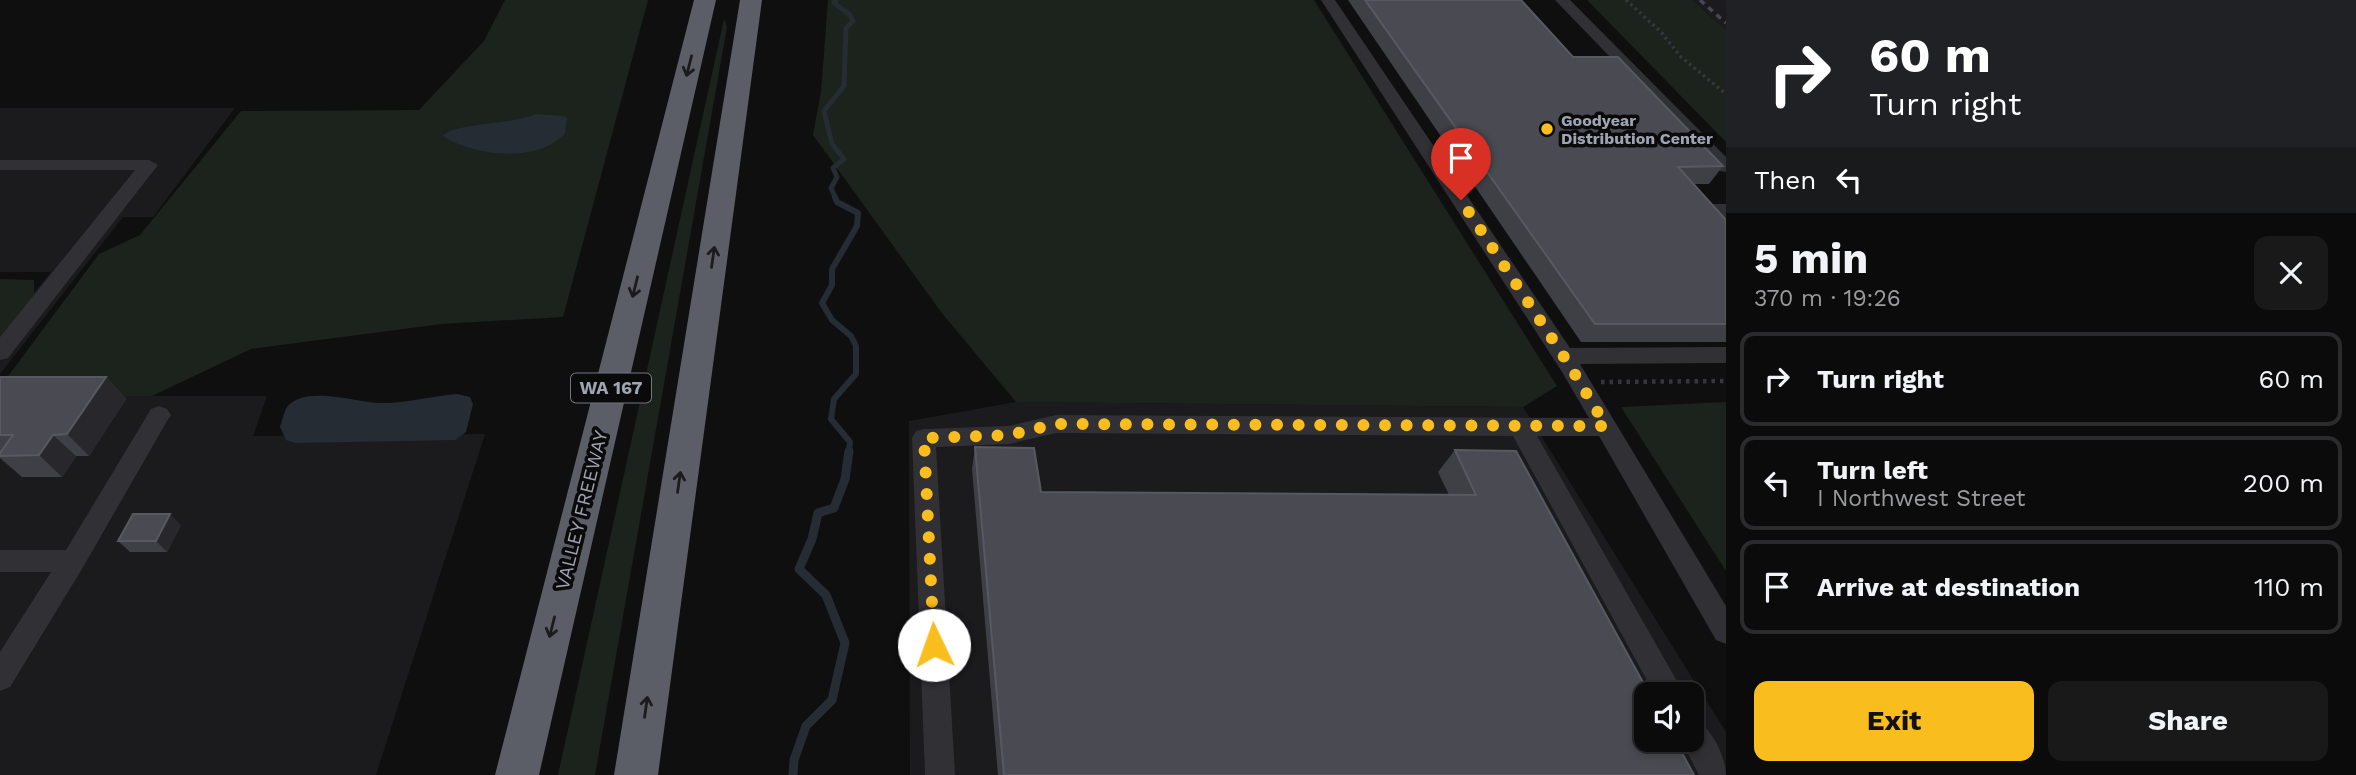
<!DOCTYPE html>
<html lang="en">
<head>
<meta charset="utf-8">
<style>
  body { margin:0; font-family:"Work Sans",sans-serif; background:#19191a; color:#f1f3f6; height:100vh; display:flex; flex-direction:column; font-size:26px; white-space:nowrap }
  * { box-sizing:border-box; margin:0 }
  p { font-size:23px; color:#9a9b9d }
  .icon { flex:none; width:38px; height:38px; fill:none; stroke:currentColor; stroke-width:2; stroke-linecap:round; stroke-linejoin:round }
  .map { position:relative; flex:1; overflow:hidden }
  .panel { display:flex; flex-direction:column; background:#0b0b0c; width:630px }
  .panel>* { flex:none }
  .top-card { background:#202124; color:#fff; overflow:hidden }
  .controls { position:absolute; left:1634px; top:682px; display:grid; gap:14px }
  .controls a { display:grid; place-items:center; width:70px; height:70px; border-radius:14px; background:#0b0b0c; box-shadow:0 4px 10px #0003,0 0 0 2px #2b2b2d; font-size:35px }
  .pin { position:absolute; display:grid; place-items:center; width:60px; height:60px; color:#fff; margin:-72px -30px; border-radius:50% 50% 50% 0; rotate:-45deg; box-shadow:0 0 7px #0007 }
  .pin .icon { rotate:45deg }
  .me { position:absolute; width:77px; margin:-38px; rotate:357deg; stroke-linejoin:round; filter:drop-shadow(0 0 5px #0008) }
  .turn { display:flex; align-items:center; gap:24px; height:147px; padding:0 28px; font-size:32px }
  .turn .icon { width:91px; height:91px; stroke-width:2.5 }
  .turn b { display:block; font-size:49px; line-height:60px }
  .then { display:flex; align-items:center; height:66px; padding:0 28px; background:#0003; gap:14px; font-size:26px }
  .round { display:grid; place-items:center; flex:none; width:74px; height:74px; border-radius:14px; background:#19191a }
  .headline { display:flex; align-items:center; justify-content:space-between; height:119px; padding:0 28px }
  h1 { font-size:42px; font-weight:700; line-height:52px }
  .primary-button { display:flex; gap:14px; margin-top:auto; padding:14px 28px }
  .primary-button a { flex:1; height:80px; border-radius:14px; background:#f9be1e; color:#111; font-size:28px; font-weight:700; line-height:80px; text-align:center }
  .primary-button a+a { background:#19191a; color:#f1f3f6 }
  ul { padding:0; list-style:none }
  li { display:flex; align-items:center; gap:21px; height:94px; margin:0 14px 10px; padding:0 14px; border:4px solid #2b2b2d; border-radius:14px }
  li div { flex:1 }
  li b { display:block; font-size:26px }
  li em { font-style:normal }
  main { display:flex; flex:1; min-height:0 }
  .map>svg:first-child { display:block }
  .built { fill:#1b1b1d; fill-rule:evenodd }
  .green { fill:#1b231c }
  .water { fill:#252c34 }
  .lines { fill:none; stroke-linecap:round; stroke-linejoin:round }
  .stream-far2 { stroke:#252c34; stroke-width:5 }
  .stream-far1 { stroke:#252c34; stroke-width:6 }
  .stream { stroke:#252c34; stroke-width:9 }
  .path-far1 { stroke:#36373c; stroke-width:3.5; stroke-dasharray:2.5 3.5; stroke-linecap:butt }
  .path { stroke:#36373c; stroke-width:4.5; stroke-dasharray:3.5 5; stroke-linecap:butt }
  .minor { fill:#303035; fill-rule:evenodd }
  .highway { fill:#5c5e67; fill-rule:evenodd }
  .rail { stroke:#47484e; stroke-width:3.5; stroke-dasharray:6 5; stroke-linecap:butt }
  .wall { fill:#3f4046 }
  .shaded-wall { fill:#28282c }
  .building { fill:#4a4b52; stroke:#575961; stroke-width:2 }
  .oneway { stroke:#1a1b1d }
  .route { stroke:#f9be1e; stroke-width:12; stroke-dasharray:0 21.6 }
  .poi-dot { fill:#f9be1e; stroke:#0a0a0b; stroke-width:2.5 }
  .labels { text-anchor:middle; stroke-width:7; stroke-linejoin:round; paint-order:stroke }
  .far-poi-label { font-size:16px; font-weight:bold; fill:#9fa4b2; stroke:#0a0a0b; text-anchor:start }
  .shield { fill:#0a0a0b; stroke:#727680; stroke-width:2 }
  .shield-label { font-size:18px; font-weight:bold; fill:#9fa4b2 }
  .street-label { font-size:19px; fill:#9fa4b2; stroke:#0a0a0b }
</style>
</head>
<body>
<main>
<div class="map">
<svg width="1726" height="775" viewBox="0 0 1726 775">
  <rect width="100%" height="100%" fill="#0f0f10"/>
  <path class="built" d="M 1692,0 L 1726,0 L 1726,30 Z
    M 0,108 L 235,108 L 153,217 L 123,217 L 0,374 L 0,335 L 51,272 L 0,272 Z
    M 0,396 L 267,396 L 253,436 L 485,434 L 376,775 L 0,775 Z
    M 1016,402 L 1523,407 L 1726,732 L 1726,775 L 910,775 L 909,421 ZM 1647,695 L 1692,695 L 1692,740 L 1647,740 Z"/>
  <path class="green" d="M 505,0 L 648,0 L 563,317 L 442,324 L 251,349 L 152,396 L 0,396 L 0,387 L 99,254 L 140,235 L 241,111 L 419,110 L 484,41 Z
    M 828,0 L 1314,0 L 1557,386 L 1523,407 L 1016,402 L 941,312 L 813,135 L 821,92 Z
    M 1587,0 L 1692,0 L 1726,30 L 1726,142 Z
    M 724,19 L 727,27 L 595,775 L 558,775 Z
    M 0,279 L 34,280 L 34,297 L 0,337 Z
    M 1726,402 L 1726,571 L 1621,407 Z"/>
  <path class="water" d="M 536,114 L 564,116 L 567,118 L 565,133 C 539,164 473,156 443,136 C 454,122 513,125 536,114 Z
    M 457,394 L 470,397 L 473,404 L 466,432 L 455,440 L 295,443 L 286,440 L 280,427 C 282,421 284,412 287,407 C 305,384 358,403 382,403 C 407,403 432,396 457,394 Z"/>
  <g class="lines">
    <path class="stream-far2" d="M 836,199 L 831,188 L 837,177 L 833,168 L 844,159 L 832,144 L 824,111 L 844,86 L 846,28 L 853,21 L 850,15 L 834,3 L 836,0"/>
    <path class="stream-far1" d="M 835,197 L 837,202 L 858,213 L 857,226 L 832,269 L 832,285 L 822,303 L 832,320 L 851,336 L 856,346 L 856,374 L 834,399 L 831,419 L 850,442 L 849,452"/>
    <path class="stream" d="M 793,775 L 794,760 L 806,726 L 832,700 L 845,643 L 826,595 L 799,569 L 812,539 L 818,513 L 834,508 L 845,479 L 849,451"/>
    <path class="path-far1" d="M 1626,0 L 1661,32 L 1681,57 L 1726,94"/>
    <path class="path" d="M 1601,382 L 1726,381"/>
    <path class="minor" d="M 1321,0 L 1335,0 L 1570,348 L 1726,347 L 1726,363 L 1580,364 L 1726,606 L 1726,644 L 1716,640 L 1599,436 L 1537,436 L 1685,695 L 1655,695 L 1513,436 L 1056,433 L 1009,444 L 936,447 L 955,775 L 925,775 L 912,438 L 916,431 L 924,429 L 1009,426 L 1056,415 L 1589,418 L 1562,372 Z
      M 1555,0 L 1570,0 L 1726,157 L 1726,172 L 1720,171 Z
      M 0,160 L 149,160 L 158,165 L 8,358 L 0,360 L 0,337 L 135,170 L 0,170 Z
      M 1713,204 L 1726,204 L 1726,230 L 1719,228 L 1703,210 L 1706,206 Z
      M 159,406 L 167,409 L 171,415 L 167,421 L 82,569 L 10,687 L 0,691 L 0,652 L 51,572 L 0,572 L 0,550 L 66,550 L 151,409 Z
      M 1692,717 C 1710,725 1726,756 1726,775 L 1699,775 L 1681,740 L 1692,740 Z"/>
    <path class="highway" d="M 694,0 L 716,0 L 539,775 L 495,775 Z
      M 740,0 L 762,0 L 658,775 L 614,775 Z"/>
    <path class="rail" d="M 1700,0 L 1726,23"/>
  </g>
  <path class="wall" d="M 1348,0 L 1521,0 L 1573,57 L 1723,166 L 1709,184 L 1693,184 L 1726,220 L 1726,342 L 1581,342 Z
    M 0,377 L 106,377 L 126,399 L 89,456 L 76,456 L 62,477 L 22,477 L 0,458 Z
    M 975,447 L 1041,492 L 1449,495 L 1438,472 L 1455,450 L 1694,775 L 998,775 L 972,469 Z
    M 181,525 L 167,552 L 130,552 L 118,541 Z"/>
  <path class="shaded-wall" d="M 106,377 L 126,399 L 89,456 L 67,434 Z
    M 53,435 L 76,456 L 62,477 L 39,455 Z
    M 170,514 L 181,525 L 167,552 L 156,541 Z"/>
  <path class="building" d="M 1365,0 L 1521,0 L 1573,57 L 1618,57 L 1723,166 L 1678,167 L 1726,220 L 1726,324 L 1595,324 Z
    M 0,377 L 106,377 L 67,434 L 53,435 L 39,455 L 0,456 L 0,453 L 13,435 L 0,435 Z
    M 975,447 L 1034,448 L 1041,492 L 1476,495 L 1455,450 L 1516,451 L 1650,695 L 1647,695 L 1647,740 L 1675,740 L 1694,775 L 1004,775 Z
    M 133,514 L 170,514 L 156,541 L 118,541 Z"/>
  <defs><path id="oneway-shaft" d="M-6 0H5M1.5-3L5.5 0L1.5 3" fill="none" stroke-width="1.6" stroke-linecap="round" stroke-linejoin="round" transform="scale(1.75)"/></defs>
  <g class="oneway">
    <use href="#oneway-shaft" transform="translate(689 66) rotate(104)"/>
    <use href="#oneway-shaft" transform="translate(713 257) rotate(-82)"/>
    <use href="#oneway-shaft" transform="translate(635 287) rotate(104)"/>
    <use href="#oneway-shaft" transform="translate(679 482) rotate(-82)"/>
    <use href="#oneway-shaft" transform="translate(552 627) rotate(104)"/>
    <use href="#oneway-shaft" transform="translate(646 707) rotate(-82)"/>
  </g>
  <g class="lines">
    <path class="route" d="M 934,645 L 924,438 L 1009,435 L 1056,424 L 1606,426 L 1570,366 L 1461,200"/>
  </g>
  <circle class="poi-dot" cx="1547" cy="129" r="7"/>
  <g class="labels">
    <g class="far-poi-label">
      <text x="1561" y="126">Goodyear<tspan x="1561" dy="18">Distribution Center</tspan></text>
    </g>
    <rect class="shield" x="571" y="373.5" width="80" height="29" rx="5"/>
    <g class="shield-label">
      <text x="611" y="394">WA 167</text>
    </g>
    <g class="street-label">
      <text transform="translate(581 510) rotate(-76)" y="7">VALLEY FREEWAY</text>
    </g>
  </g>
</svg>
<div class="controls">
<a><svg class="icon" aria-label="sound" viewBox="0 0 24 24"><path d="M4 9h4l5-4v14l-5-4H4zM17 9q2 3 0 6"/></svg></a>
</div>
<div class="pin" style="left:1461px;top:200px;background:#d93025"><svg class="icon" aria-label="arrive" viewBox="0 0 24 24"><path d="M6 21V4h12l-3 4 3 4H6"/></svg></div>
<svg class="me" style="left:934px;top:645px" viewBox="-20 -20 40 40"><circle r="19" fill="#fff"/><path d="M0-13L10 11 0 6-10 11z" fill="#f9be1e"/></svg>
</div>
<section class="panel">
<div class="top-card">
<div class="turn"><svg class="icon" aria-label="right" viewBox="0 0 24 24"><path d="M7 20v-9h11M14 6l5 5-5 5"/></svg><div><b>60 m</b>Turn right</div></div>
<div class="then">Then<svg class="icon" aria-label="left" viewBox="0 0 24 24"><path d="M17 20v-9H6M10 6l-5 5 5 5"/></svg></div>
</div>
<div class="headline"><div><h1>5 min</h1><p>370 m · 19:26</p></div><a class="round"><svg class="icon" aria-label="close" viewBox="0 0 24 24"><path d="M6 6l12 12M18 6L6 18"/></svg></a></div>
<ul>
<li><svg class="icon" aria-label="right" viewBox="0 0 24 24"><path d="M7 20v-9h11M14 6l5 5-5 5"/></svg><div><b>Turn right</b></div><em>60 m</em></li>
<li><svg class="icon" aria-label="left" viewBox="0 0 24 24"><path d="M17 20v-9H6M10 6l-5 5 5 5"/></svg><div><b>Turn left</b><p>I Northwest Street</p></div><em>200 m</em></li>
<li><svg class="icon" aria-label="arrive" viewBox="0 0 24 24"><path d="M6 21V4h12l-3 4 3 4H6"/></svg><div><b>Arrive at destination</b></div><em>110 m</em></li>
</ul>
<div class="primary-button"><a>Exit</a><a>Share</a></div>
</section>
</main>
</body>
</html>
